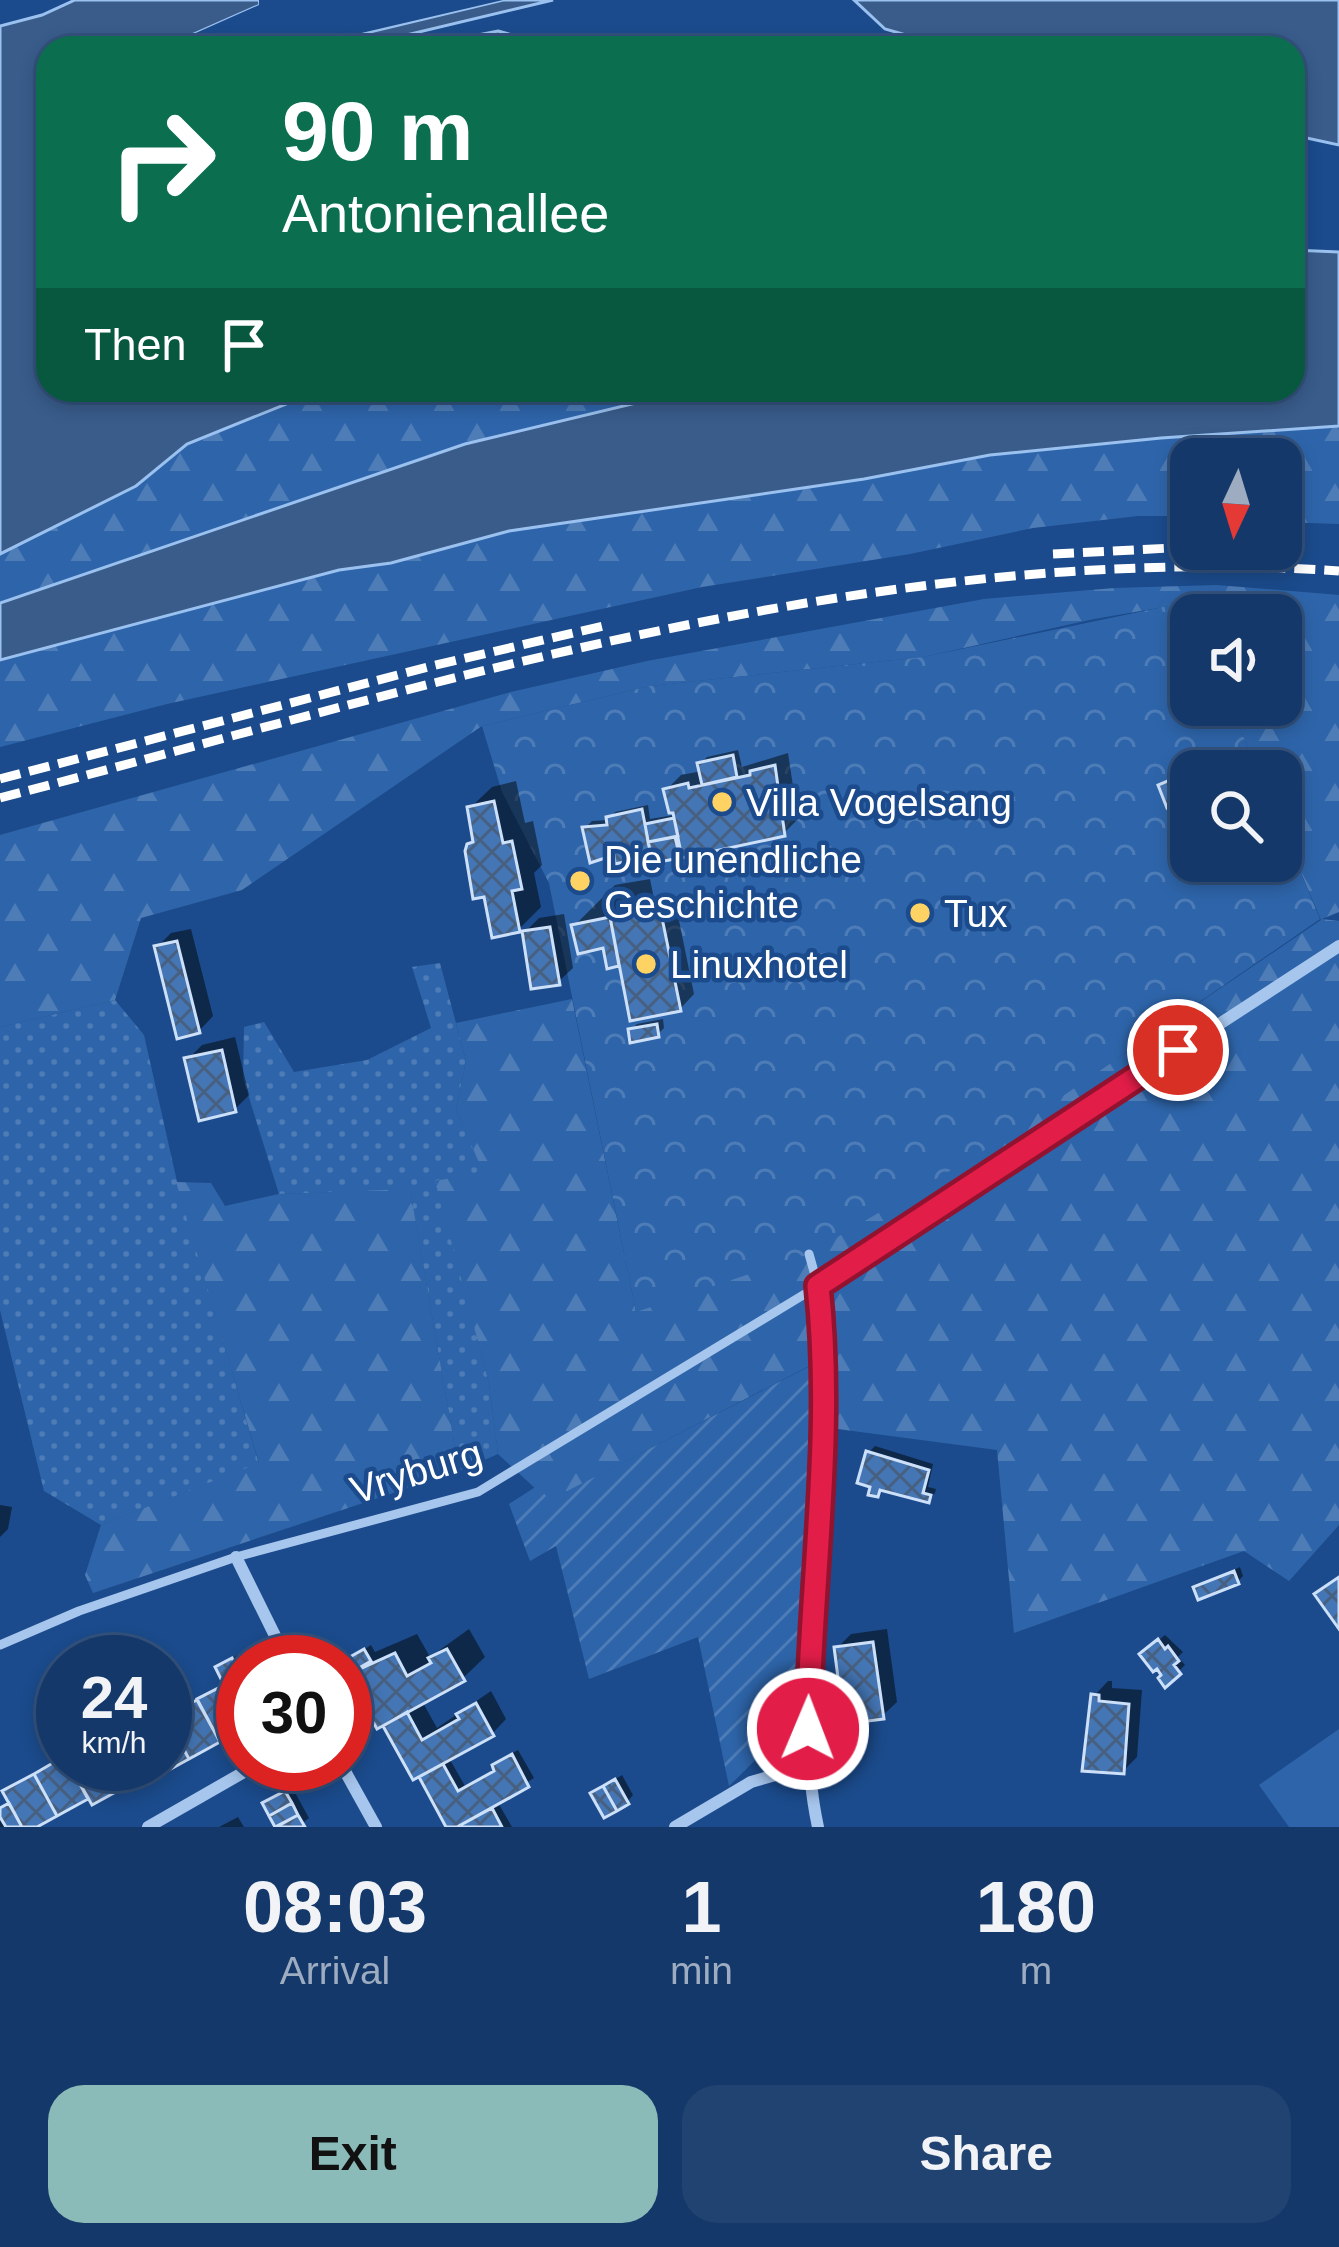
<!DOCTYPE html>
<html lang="en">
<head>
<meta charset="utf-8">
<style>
  body { margin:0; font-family:Helvetica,sans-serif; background:#214371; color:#f1f3f6; height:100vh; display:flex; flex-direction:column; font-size:45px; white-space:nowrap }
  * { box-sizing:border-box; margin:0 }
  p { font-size:39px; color:#9dacc0 }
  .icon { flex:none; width:66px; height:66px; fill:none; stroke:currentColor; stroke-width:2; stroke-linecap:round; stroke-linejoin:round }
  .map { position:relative; height:1827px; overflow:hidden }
  .sheet { display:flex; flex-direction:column; background:#143869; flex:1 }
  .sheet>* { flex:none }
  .top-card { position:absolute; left:36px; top:36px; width:1269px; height:366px; border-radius:36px; box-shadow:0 6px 18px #0003,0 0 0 3px #33527d; background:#0b6e4f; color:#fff; overflow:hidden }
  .needle { width:78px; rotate:184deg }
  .controls { position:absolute; left:1170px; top:438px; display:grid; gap:24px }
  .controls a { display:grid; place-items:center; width:132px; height:132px; border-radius:24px; background:#143869; box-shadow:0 6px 18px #0003,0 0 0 3px #33527d; font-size:60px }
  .speed { position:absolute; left:36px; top:1635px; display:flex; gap:24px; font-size:60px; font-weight:700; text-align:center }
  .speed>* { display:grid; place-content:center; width:156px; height:156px; border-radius:50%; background:#143869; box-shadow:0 6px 18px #0003,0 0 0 3px #33527d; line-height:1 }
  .speed small { font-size:30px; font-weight:400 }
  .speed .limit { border:18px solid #d22; background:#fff; color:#111 }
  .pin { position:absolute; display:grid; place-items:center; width:102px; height:102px; color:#fff; margin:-51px; border:6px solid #fff; border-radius:50%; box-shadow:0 3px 12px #0007 }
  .me { position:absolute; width:132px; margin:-66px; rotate:1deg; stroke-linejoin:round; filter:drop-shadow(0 0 9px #0008) }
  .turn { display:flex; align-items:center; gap:42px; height:252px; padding:0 48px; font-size:54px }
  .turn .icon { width:156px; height:156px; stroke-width:2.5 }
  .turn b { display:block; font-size:84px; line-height:102px }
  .then { display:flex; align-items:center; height:114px; padding:0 48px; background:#0003; gap:24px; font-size:45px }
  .eta { display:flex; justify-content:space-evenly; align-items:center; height:204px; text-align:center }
  .eta b { font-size:72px; font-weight:700; line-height:84px }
  .button { display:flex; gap:24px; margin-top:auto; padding:24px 48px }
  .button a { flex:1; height:138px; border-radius:36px; background:#8bbbb9; color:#111; font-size:48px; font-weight:700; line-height:138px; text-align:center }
  .button a+a { background:#214371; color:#f1f3f6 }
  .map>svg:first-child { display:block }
  .grass { fill:url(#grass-dots) }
  .forest { fill:url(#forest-firs) }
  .park { fill:url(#park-crowns) }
  .garden { fill:url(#garden-furrows) }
  .pitch { fill:#2e65aa }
  .water { fill:#395c8b; stroke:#9ac1ef; stroke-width:3 }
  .pier { fill:#1b4b8c }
  .shadow { fill:#0007 }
  .building { fill:url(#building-cross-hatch); stroke:#cde0f9; stroke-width:3 }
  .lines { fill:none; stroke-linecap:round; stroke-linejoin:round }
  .lane { stroke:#a7c6ed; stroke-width:9 }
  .street { stroke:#a7c6ed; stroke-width:12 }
  .rail { stroke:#fff; stroke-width:9; stroke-dasharray:21 9; stroke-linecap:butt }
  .route-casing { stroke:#92132f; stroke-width:30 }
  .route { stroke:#e11d48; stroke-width:21 }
  .poi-dot { fill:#fed364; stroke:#1b4b8c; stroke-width:4.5 }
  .labels { text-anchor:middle; stroke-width:9; stroke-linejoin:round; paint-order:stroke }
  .poi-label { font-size:39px; fill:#fff; stroke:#1b4b8c; text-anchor:start }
  .street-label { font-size:39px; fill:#fff; stroke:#1b4b8c }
</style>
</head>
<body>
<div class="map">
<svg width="1339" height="1827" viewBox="0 0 1339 1827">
  <defs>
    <pattern id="grass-dots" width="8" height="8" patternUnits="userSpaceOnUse" patternTransform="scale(3)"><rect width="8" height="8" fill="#2e65aa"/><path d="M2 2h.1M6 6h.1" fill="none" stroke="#4d7cb7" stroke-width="1.8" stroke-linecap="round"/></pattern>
    <pattern id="forest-firs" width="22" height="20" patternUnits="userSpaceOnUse" patternTransform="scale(3)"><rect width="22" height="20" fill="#2e65aa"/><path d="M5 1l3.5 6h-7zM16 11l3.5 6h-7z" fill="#4d7cb7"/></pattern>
    <pattern id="park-crowns" width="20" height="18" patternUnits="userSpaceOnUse" patternTransform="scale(3)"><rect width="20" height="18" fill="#2e65aa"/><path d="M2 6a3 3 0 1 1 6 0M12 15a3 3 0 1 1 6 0" fill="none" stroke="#4d7cb7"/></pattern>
    <pattern id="garden-furrows" width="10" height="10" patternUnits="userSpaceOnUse" patternTransform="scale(3)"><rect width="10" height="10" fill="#2e65aa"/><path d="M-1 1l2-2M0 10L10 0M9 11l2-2" fill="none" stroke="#4d7cb7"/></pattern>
    <pattern id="building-cross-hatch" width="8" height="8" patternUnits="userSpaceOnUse" patternTransform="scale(3)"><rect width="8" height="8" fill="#4475b4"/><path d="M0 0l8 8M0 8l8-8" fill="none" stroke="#486080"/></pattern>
  </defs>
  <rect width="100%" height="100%" fill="#1b4b8c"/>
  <path class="grass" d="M 440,963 L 466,1061 L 456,1109 L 484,1173 L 436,1181 L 489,1383 L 498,1454 L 459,1471 L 410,1190 L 279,1194 L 243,1078 L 244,1027 L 264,1022 L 294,1072 L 367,1060 L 431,1028 L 412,967 Z
    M 115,1000 L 144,1035 L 178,1186 L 259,1464 L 101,1525 L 44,1491 L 0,1310 L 0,1027 Z"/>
  <path class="forest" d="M 321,390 L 690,390 L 465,444 L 0,603 L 0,554 L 136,486 L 187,444 Z
    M 1339,426 L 1339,524 L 1281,522 L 1281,459 L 1191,459 L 1191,516 L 1138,516 L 1033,528 L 910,554 L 702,587 L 167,704 L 0,747 L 0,660 L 339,570 L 391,563 L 509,531 L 864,479 L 990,455 L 1161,438 Z
    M 1217,585 L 1339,595 L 1339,912 L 1322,919 L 1339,921 L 1339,1525 L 1289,1581 L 1244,1551 L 1014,1633 L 997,1450 L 815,1426 L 809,1366 L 549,1501 L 498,1454 L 489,1383 L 435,1181 L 483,1172 L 456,1109 L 466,1061 L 456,1023 L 572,999 L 636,1312 L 984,1149 L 1321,920 L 1281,826 L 1281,771 L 1258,771 L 1230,705 L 1281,705 L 1281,615 L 1192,615 L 1187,603 L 1094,619 L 923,657 L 650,686 L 482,726 L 242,890 L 141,918 L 115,1000 L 0,1027 L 0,835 L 511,692 L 647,661 L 984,599 L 1114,588 Z
    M 176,1182 L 211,1183 L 225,1206 L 279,1194 L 410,1189 L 459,1471 L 93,1593 L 85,1575 L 101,1525 L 259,1463 Z"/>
  <path class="park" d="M 1187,602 L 1192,615 L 1191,705 L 1230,705 L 1258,771 L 1191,771 L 1191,861 L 1281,861 L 1281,826 L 1320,919 L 983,1151 L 809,1254 L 636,1312 L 549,883 L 502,792 L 482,726 L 650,686 L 923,657 Z"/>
  <path class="garden" d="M 810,1366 L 815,1426 L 794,1722 L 729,1786 L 698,1637 L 589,1679 L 556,1546 L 530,1561 L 509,1504 L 537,1486 L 550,1500 Z"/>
  <path class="pitch" d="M 1339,1729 L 1339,1827 L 1289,1827 L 1259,1785 Z"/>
  <path class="water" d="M 75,0 L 259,0 L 260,5 L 162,48 L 48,48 L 48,390 L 321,390 L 187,444 L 136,486 L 0,554 L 0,26 L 42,15 Z
    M 503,0 L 553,0 L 352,48 L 303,48 Z
    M 854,0 L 1339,0 L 1339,145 L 1293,135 L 1293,48 L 951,48 L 885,29 Z
    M 498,31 L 558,48 L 413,48 L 422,46 Z
    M 1293,250 L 1339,252 L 1339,426 L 1161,438 L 990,455 L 864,479 L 509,531 L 391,563 L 339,570 L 0,660 L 0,603 L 465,444 L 690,390 L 1293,390 Z"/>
  <path class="pier" d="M 259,0 L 265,0 L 263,10 L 174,48 L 162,48 L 259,5 Z
    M 477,0 L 503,0 L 297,48 L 301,42 Z"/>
  <path class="shadow" d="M 738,750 L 742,767 L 788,753 L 798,819 L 783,834 L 683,850 L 678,855 L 654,853 L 618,860 L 616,852 L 585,828 L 592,821 L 609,820 L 615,812 L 648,805 L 650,819 L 674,815 L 667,789 L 681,775 L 702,771 L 700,764 L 707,757 Z
    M 1189,771 L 1191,795 L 1169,804 L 1161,785 Z
    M 516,781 L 525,823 L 533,821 L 542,865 L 534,873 L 541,907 L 519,929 L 470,845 L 476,839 L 470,808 L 492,787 Z
    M 650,879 L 654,899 L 674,896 L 694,994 L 680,1009 L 621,960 L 618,963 L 605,945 L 574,926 L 615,885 Z
    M 564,914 L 573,968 L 558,982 L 525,932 L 539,918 Z
    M 191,929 L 213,1016 L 199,1031 L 157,947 L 171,933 Z
    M 663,1019 L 664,1028 L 658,1034 L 631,1030 L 637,1024 Z
    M 235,1037 L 249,1095 L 235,1109 L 188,1059 L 202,1045 Z
    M 875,1446 L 933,1464 L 928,1487 L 936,1489 L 935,1493 L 928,1499 L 883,1488 L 877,1494 L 869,1452 Z
    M 0,1505 L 12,1507 L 8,1529 L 0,1537 Z
    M 1240,1567 L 1243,1576 L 1237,1582 L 1197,1588 Z
    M 469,1629 L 485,1657 L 463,1678 L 422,1701 L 437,1728 L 491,1691 L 506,1719 L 492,1734 L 449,1758 L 465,1786 L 497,1769 L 495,1766 L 501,1759 L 518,1750 L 534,1778 L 497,1801 L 512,1827 L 450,1827 L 420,1773 L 414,1776 L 384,1722 L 378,1725 L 345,1662 L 371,1645 L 375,1652 L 417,1634 L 430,1657 Z
    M 887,1629 L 897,1702 L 882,1716 L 837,1648 L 851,1634 Z
    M 1165,1635 L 1183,1652 L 1178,1657 L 1185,1665 L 1166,1683 L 1165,1675 L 1149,1648 Z
    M 239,1654 L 243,1669 L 233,1675 L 243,1693 L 243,1726 L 159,1772 L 155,1766 L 93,1801 L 89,1795 L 31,1827 L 0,1827 L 0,1809 L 11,1802 L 6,1792 L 63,1757 L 63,1764 L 165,1764 L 165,1717 L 226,1683 L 219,1668 Z
    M 1108,1681 L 1112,1681 L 1112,1688 L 1142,1690 L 1137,1757 L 1123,1771 L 1094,1696 Z
    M 622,1775 L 633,1795 L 627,1802 L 594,1793 Z
    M 292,1787 L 309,1818 L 298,1827 L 279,1827 L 266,1804 Z
    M 238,1817 L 244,1827 L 219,1827 Z"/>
  <path class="building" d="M 733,755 L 737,777 L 702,785 L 697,763 Z
    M 775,765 L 785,836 L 682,858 L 673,813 L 669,813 L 663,789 L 688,783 L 689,788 L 750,775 L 750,771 Z
    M 1182,775 L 1191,799 L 1167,808 L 1158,785 Z
    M 494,801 L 503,843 L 512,841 L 522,889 L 512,891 L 520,932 L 492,938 L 484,897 L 473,899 L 465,851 L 467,844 L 473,842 L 467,807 Z
    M 642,809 L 651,856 L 615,864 L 614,855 L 590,863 L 582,827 L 607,825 L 606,817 Z
    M 674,818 L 678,836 L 648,842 L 645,824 Z
    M 675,837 L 680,858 L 653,863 L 648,842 Z
    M 660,908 L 681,1011 L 630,1021 L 610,917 Z
    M 610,917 L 619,966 L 607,969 L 603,948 L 578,954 L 571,925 Z
    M 550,927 L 560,985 L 531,989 L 522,931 Z
    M 177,941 L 200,1033 L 177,1039 L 154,946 Z
    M 657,1024 L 659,1037 L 630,1043 L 628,1029 Z
    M 222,1050 L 236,1112 L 199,1121 L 184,1058 Z
    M 866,1451 L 929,1470 L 923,1493 L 931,1495 L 929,1503 L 880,1490 L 878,1497 L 868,1495 L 870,1487 L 857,1483 Z
    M 1234,1571 L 1239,1584 L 1198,1600 L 1193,1587 Z
    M 1339,1577 L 1339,1629 L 1314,1594 Z
    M 1158,1639 L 1165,1649 L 1168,1646 L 1179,1661 L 1174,1665 L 1181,1674 L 1165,1688 L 1158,1678 L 1161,1675 L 1157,1669 L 1153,1672 L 1139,1654 Z
    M 873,1642 L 884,1719 L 844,1724 L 834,1647 Z
    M 364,1649 L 371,1661 L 347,1675 L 345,1662 L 341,1662 Z
    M 447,1649 L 465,1681 L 377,1729 L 347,1675 L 395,1653 L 407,1676 L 431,1663 L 428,1658 Z
    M 232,1658 L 241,1675 L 228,1682 L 243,1709 L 243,1730 L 220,1742 L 197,1699 L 224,1685 L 215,1667 Z
    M 1091,1694 L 1099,1695 L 1099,1701 L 1129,1704 L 1124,1774 L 1082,1771 Z
    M 197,1700 L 220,1742 L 189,1759 L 166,1717 Z
    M 476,1703 L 494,1736 L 413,1780 L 383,1726 L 407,1712 L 422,1740 L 459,1719 L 456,1714 Z
    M 166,1717 L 189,1759 L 158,1776 L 151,1764 L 165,1764 Z
    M 512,1754 L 529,1787 L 457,1827 L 446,1827 L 419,1777 L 443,1764 L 458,1791 L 494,1771 L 492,1765 Z
    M 63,1757 L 63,1764 L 69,1764 L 88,1799 L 57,1816 L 34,1774 Z
    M 69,1764 L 110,1764 L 123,1788 L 92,1805 Z
    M 110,1764 L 151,1764 L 154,1770 L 123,1788 Z
    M 34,1774 L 57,1816 L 37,1827 L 22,1827 L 2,1791 Z
    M 615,1779 L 629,1804 L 617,1811 L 603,1786 Z
    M 603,1786 L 617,1811 L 604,1818 L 590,1793 Z
    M 285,1791 L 292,1803 L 269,1816 L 262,1803 Z
    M 9,1803 L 22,1827 L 6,1827 L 0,1817 L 0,1808 Z
    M 292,1803 L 298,1815 L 275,1827 L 269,1816 Z
    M 492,1808 L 502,1827 L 457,1827 Z
    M 298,1815 L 305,1827 L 276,1827 Z"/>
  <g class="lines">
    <path class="lane" d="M 0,1645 L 79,1611 L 236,1557 L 478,1492 L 818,1286 L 809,1254"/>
    <path class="street" d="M 236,1557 L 288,1662
      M 341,1764 L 376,1827
      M 148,1827 L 258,1764
      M 675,1827 L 751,1782 L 807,1766
      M 818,1827 C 803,1758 808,1687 812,1616 C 818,1506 830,1396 818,1286 L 1339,946"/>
    <path class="rail" d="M 1053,554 L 1191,547
      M 0,779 L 432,666 L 603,626
      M 0,798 C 436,684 883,540 1339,571"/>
  </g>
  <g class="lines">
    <g class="route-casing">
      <path id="route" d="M 808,1729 C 811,1582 834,1432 818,1286 L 1178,1050"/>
    </g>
    <use href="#route" class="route"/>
  </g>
  <g class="poi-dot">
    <circle cx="722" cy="802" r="12"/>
    <circle cx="580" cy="881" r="12"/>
    <circle cx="920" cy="913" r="12"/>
    <circle cx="646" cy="964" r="12"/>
  </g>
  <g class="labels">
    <g class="poi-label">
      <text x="746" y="816">Villa Vogelsang</text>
      <text x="604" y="873">Die unendliche<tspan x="604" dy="45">Geschichte</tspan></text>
      <text x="944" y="927">Tux</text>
      <text x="670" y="978">Linuxhotel</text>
    </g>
    <g class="street-label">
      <text transform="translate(416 1471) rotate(-17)" y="14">Vryburg</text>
    </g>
  </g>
</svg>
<div class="controls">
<a><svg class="needle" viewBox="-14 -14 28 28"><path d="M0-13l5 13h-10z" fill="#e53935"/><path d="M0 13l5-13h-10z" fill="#9dacc0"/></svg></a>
<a><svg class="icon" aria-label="sound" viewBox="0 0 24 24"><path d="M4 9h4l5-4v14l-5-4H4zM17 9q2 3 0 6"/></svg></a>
<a><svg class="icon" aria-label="search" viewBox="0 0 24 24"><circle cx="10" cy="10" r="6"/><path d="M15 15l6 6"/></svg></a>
</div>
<div class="speed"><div>24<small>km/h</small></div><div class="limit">30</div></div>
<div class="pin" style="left:1178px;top:1050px;background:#d93025"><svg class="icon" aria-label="arrive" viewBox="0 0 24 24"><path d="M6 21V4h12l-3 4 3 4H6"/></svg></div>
<svg class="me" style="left:808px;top:1729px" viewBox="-20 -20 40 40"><circle r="17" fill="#e11d48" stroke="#fff" stroke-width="3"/><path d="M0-11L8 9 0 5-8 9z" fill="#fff"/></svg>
<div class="top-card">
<div class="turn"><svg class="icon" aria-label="right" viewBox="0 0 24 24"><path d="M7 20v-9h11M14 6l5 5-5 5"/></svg><div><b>90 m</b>Antonienallee</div></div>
<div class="then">Then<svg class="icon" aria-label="arrive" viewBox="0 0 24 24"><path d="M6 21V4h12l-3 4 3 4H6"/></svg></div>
</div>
</div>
<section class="sheet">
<div class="eta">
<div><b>08:03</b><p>Arrival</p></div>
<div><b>1</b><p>min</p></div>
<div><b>180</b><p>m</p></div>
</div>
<div class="button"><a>Exit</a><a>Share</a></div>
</section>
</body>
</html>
